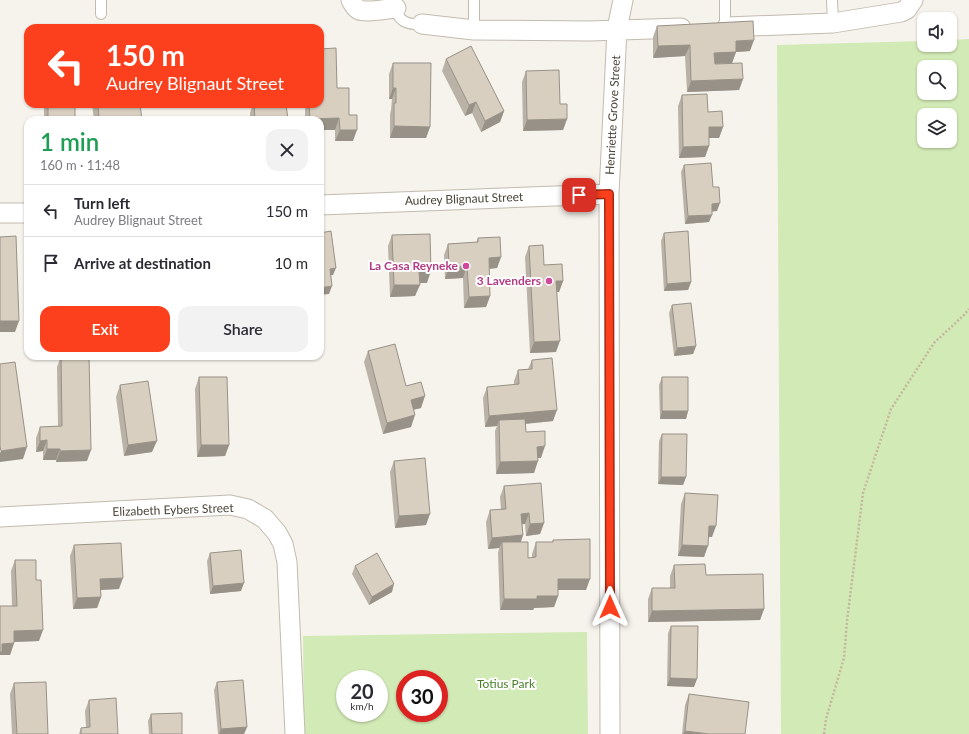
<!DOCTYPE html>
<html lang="en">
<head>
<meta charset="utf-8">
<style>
  body { margin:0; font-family:Lato,sans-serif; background:#f2f2f3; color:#2b2b33; height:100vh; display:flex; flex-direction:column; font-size:15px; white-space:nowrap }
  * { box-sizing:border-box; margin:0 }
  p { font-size:13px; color:#7c7c81 }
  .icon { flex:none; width:22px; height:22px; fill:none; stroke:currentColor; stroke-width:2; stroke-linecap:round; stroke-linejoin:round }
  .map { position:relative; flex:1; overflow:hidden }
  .details { position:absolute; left:24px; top:116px; width:300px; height:244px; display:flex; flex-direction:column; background:#fff; border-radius:12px; box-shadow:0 1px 3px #0004 }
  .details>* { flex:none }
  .hud { position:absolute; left:24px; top:24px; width:300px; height:84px; border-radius:12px; box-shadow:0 1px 3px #0004; background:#fc3f1d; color:#fff; overflow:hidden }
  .fabs { position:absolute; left:917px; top:12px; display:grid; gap:8px }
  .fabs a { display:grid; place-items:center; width:40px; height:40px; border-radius:8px; background:#fff; box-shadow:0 1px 3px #0004; font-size:20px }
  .speed { position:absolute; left:336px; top:670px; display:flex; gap:8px; font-size:20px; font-weight:700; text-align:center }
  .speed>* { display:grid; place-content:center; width:52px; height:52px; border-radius:50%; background:#fff; box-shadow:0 1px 3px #0004; line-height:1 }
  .speed small { font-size:10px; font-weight:400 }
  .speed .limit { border:6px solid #d22; background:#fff; color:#111 }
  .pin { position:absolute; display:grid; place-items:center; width:34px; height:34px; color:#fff; margin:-17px; border-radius:8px; box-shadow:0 2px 6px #0006 }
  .me { position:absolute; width:44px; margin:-22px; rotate:0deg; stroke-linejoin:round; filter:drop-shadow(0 0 3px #0008) }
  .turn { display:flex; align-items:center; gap:14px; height:84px; padding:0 16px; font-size:18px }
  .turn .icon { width:52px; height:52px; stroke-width:2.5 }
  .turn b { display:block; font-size:28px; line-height:34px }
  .round { display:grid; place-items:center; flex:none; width:42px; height:42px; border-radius:12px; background:#f2f2f3 }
  .summary { display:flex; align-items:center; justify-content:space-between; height:68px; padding:0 16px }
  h1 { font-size:24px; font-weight:600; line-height:30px; color:#1e9e55 }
  .action { display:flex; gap:8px; margin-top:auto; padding:8px 16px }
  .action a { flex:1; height:46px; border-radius:12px; background:#fc3f1d; color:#fff; font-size:16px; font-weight:600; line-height:46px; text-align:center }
  .action a+a { background:#f2f2f3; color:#2b2b33 }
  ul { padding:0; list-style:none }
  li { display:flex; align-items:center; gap:12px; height:52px; padding:0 16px; border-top:1px solid #e1e1e2 }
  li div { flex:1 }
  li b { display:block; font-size:15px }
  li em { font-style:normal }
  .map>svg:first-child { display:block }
  .green { fill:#d2eab5; fill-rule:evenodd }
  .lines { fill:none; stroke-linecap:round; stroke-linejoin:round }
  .service-casing { stroke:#c2bbae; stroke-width:12 }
  .minor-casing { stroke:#c2bbae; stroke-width:21 }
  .path { stroke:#c4b79f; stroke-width:2.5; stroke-dasharray:2 2; stroke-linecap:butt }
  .service { stroke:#fff; stroke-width:10 }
  .minor { stroke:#fff; stroke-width:19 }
  .wall { fill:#bab2a6 }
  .shaded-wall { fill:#979187 }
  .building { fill:#d8cfc1; stroke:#979187 }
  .route-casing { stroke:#a42913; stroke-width:10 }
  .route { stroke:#fc3f1d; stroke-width:7 }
  .hotel-dot { fill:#d1479c; stroke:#fff; stroke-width:1.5 }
  .labels { text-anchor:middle; stroke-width:4; stroke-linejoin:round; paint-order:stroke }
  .street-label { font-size:12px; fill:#4b4439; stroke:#fff }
  .hotel-label { font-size:12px; font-weight:bold; fill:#b23c85; stroke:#fff; text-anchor:end }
  .park-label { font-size:12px; fill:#4a7f2a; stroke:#fff }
</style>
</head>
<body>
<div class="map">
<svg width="969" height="734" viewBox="0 0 969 734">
  <rect width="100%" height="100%" fill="#f6f3ec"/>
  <path class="green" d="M 969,39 L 969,734 L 781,734 L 777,45 L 924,41 L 924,45 L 950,45 L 950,40 ZM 924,67 L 950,67 L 950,93 L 924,93 ZM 924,115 L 950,115 L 950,141 L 924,141 Z
    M 587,632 L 588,734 L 304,734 L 303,636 ZM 345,679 L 379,679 L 379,713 L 345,713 ZM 405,679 L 439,679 L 439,713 L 405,713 Z"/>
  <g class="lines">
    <g class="service-casing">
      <path id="service" d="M 725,0 L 725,27
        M 832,0 L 833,23
        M 396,5 C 396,21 407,25 422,24
        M 101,14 L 101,0
        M 474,30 L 474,0"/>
    </g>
    <g class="minor-casing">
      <path id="minor" d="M 351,0 C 353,4 355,8 359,10 C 368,13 387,9 396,8
        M 422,24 L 474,30 L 590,31 L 681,28
        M 727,27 L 833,23 L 901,12 L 907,9 L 913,0
        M 320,205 L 609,194
        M 0,213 L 28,213
        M 0,517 L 230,505 L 248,509 L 265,519 L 277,533 L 283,544 L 287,562 L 295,734
        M 610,734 L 609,194 L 617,29 L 623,0"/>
    </g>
    <path class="path" d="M 824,734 L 826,719 L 844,658 L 847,621 L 863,493 L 891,409 L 934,343 L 964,315 L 969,309"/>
    <use href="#service" class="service"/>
    <use href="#minor" class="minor"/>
  </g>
  <path class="wall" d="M 657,26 L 750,51 L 736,52 L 732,63 L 715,64 L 743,79 L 739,90 L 687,92 L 685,56 L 653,58 L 653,37 Z
    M 446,59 L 504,111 L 500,122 L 481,132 L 472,113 L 465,116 L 442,71 Z
    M 393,63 L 430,127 L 426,138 L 390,138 L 390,114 L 391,110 L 392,99 L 389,99 L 389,74 Z
    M 526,71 L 560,104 L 567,119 L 563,130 L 523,131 L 522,82 Z
    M 337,88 L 349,115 L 353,141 L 335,141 L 335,130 L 320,130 L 320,120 L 305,120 L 305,104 L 320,104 Z
    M 682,95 L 708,112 L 723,127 L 719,138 L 709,138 L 709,146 L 705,157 L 679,158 L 678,106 Z
    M 44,104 L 75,104 L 75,120 L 44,120 Z
    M 92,104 L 122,104 L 122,105 L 142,120 L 94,120 Z
    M 253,104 L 286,104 L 288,120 L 250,120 L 250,113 Z
    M 684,165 L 713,187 L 717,211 L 712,211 L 709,222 L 685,224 L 681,172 Z
    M 664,233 L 691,282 L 688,290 L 664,291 L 661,241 Z
    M 392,235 L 427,283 L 419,283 L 415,296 L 390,297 L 388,246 Z
    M 478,238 L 501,257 L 497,268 L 489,269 L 490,296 L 486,307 L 464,308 L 463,278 L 445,279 L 444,255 L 448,244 L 476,243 Z
    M 529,246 L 544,265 L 563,281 L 559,292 L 557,292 L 556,352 L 530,353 L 525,257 Z
    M 672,305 L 696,346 L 693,354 L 674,356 L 669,313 Z
    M 368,351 L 406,386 L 421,408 L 413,410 L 411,427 L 383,434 L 364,362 Z
    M 61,356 L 87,461 L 56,462 L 56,460 L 43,460 L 43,451 L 36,452 L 36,438 L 40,427 L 58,426 L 57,367 Z
    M 532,360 L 553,421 L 526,424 L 526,432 L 541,458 L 538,458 L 534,473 L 496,474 L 495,431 L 497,426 L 485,427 L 483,398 L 487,387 L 514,385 L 514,381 L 518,370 L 528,369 Z
    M 199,377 L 229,445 L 225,456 L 197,457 L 195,389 Z
    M 662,377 L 688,411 L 686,419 L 660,419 L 659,385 Z
    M 120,385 L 152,452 L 124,456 L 116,397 Z
    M 662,434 L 686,477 L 683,485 L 658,484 L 659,441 Z
    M 394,461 L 426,525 L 395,528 L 390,472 Z
    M 504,486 L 544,523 L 540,534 L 526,536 L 525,524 L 522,524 L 523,535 L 521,542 L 528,558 L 532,558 L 532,554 L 536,542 L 552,542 L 553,540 L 586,590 L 558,590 L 558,596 L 554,607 L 534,608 L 533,610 L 500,610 L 498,553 L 499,548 L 488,549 L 486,522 L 490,510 L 501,510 L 500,497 Z
    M 685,493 L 712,537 L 708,537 L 704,557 L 678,556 L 681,504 Z
    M 74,545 L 119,589 L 100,590 L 101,597 L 97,608 L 73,609 L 70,556 Z
    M 210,553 L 241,591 L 210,594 L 207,561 Z
    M 15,560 L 39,641 L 14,642 L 14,643 L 10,655 L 0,655 L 12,606 L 11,571 Z
    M 674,565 L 706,575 L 764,609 L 760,620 L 648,622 L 648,599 L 652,588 L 670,588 L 670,576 Z
    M 355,566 L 392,592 L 369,605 L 352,574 Z
    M 671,626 L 694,687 L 667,686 L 668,633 Z
    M 217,682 L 247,727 L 244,734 L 218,734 L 214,690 Z
    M 14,683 L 48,734 L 12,734 L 10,694 Z
    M 689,694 L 745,734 L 682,734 L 685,705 Z
    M 89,700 L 118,734 L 79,734 L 81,728 L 86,727 L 85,711 Z
    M 151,714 L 182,734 L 149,734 L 148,721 Z"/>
  <path class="shaded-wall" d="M 754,40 L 750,51 L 736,52 L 732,63 L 710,64 L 714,53 L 736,41 Z
    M 690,45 L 685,56 L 653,58 L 658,46 Z
    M 743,79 L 739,90 L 687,92 L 691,81 Z
    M 393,88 L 396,88 L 392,99 L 389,99 Z
    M 476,102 L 472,113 L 465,116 L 469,105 Z
    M 504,111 L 500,122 L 481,132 L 485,121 Z
    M 339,118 L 335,130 L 320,130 L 320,120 L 309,120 L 310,119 Z
    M 567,119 L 563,130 L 523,131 L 527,120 Z
    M 394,126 L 430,127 L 426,138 L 390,138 Z
    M 709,127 L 723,127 L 719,138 L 705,138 Z
    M 340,130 L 357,130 L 353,141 L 335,141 Z
    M 709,146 L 705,157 L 679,158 L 683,147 Z
    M 720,203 L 717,211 L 709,212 L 712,204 Z
    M 712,215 L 709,222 L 685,224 L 688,216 Z
    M 501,257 L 497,268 L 485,269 L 489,258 Z
    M 467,266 L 463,278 L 445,279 L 449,267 Z
    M 336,268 L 333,275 L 327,276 L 330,269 Z
    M 431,271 L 427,283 L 415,283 L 419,272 Z
    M 556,281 L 563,281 L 559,292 L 552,292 Z
    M 691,282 L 688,290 L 664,291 L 667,284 Z
    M 394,285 L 420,285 L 415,296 L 390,297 Z
    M 332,286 L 329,294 L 320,295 L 320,288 Z
    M 490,296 L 486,307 L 464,308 L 469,297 Z
    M 0,321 L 19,321 L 15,332 L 0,332 Z
    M 560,341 L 556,352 L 530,353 L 534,342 Z
    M 696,346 L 693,354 L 674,356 L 677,348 Z
    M 425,396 L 421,408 L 407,411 L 411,400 Z
    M 557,410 L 553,421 L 499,426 L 499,420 L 497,426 L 485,427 L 489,416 Z
    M 662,411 L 688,411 L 686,419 L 660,419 Z
    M 415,415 L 411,427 L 383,434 L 387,423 Z
    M 47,440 L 43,451 L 36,452 L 40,441 Z
    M 157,441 L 152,452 L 124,456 L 128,445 Z
    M 201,445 L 229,445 L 225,456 L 197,457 Z
    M 545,446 L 541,458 L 533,458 L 537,447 Z
    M 27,447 L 23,459 L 0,462 L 0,453 L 1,451 Z
    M 47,449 L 60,449 L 56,460 L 43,460 Z
    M 91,450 L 87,461 L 56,462 L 60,451 Z
    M 538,461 L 534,473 L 496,474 L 500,462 Z
    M 661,477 L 686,477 L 683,485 L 658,484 Z
    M 529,513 L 525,524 L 517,525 L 521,514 Z
    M 430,514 L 426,525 L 395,528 L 399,516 Z
    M 544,523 L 540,534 L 526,536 L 530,524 Z
    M 709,526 L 716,526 L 712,537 L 705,537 Z
    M 523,535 L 519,547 L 502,542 L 499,548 L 488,549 L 492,538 Z
    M 682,545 L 708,546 L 704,557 L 678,556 Z
    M 123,578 L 119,589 L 96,590 L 100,579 Z
    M 558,579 L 590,579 L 586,590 L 554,590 Z
    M 244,583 L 241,591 L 210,594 L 213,586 Z
    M 394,584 L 392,592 L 369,605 L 372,597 Z
    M 537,596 L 558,596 L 554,607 L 534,608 L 533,610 L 500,610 L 504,599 Z
    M 101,597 L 97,608 L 73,609 L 77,598 Z
    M 764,609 L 760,620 L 648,622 L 652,611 Z
    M 43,630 L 39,641 L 10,642 L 14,631 Z
    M 14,643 L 10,655 L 0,655 L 0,656 L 0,648 L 2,644 Z
    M 670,678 L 697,679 L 694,687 L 667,686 Z
    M 247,727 L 244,734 L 219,734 L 221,729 Z
    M 685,731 L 709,734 L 683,734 Z"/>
  <path class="building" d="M 753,21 L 754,40 L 736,41 L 736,52 L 714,53 L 715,64 L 742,63 L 743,79 L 691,81 L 690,45 L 658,46 L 657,26 Z
    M 471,46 L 504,111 L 485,121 L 476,102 L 469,105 L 446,59 Z
    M 336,48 L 337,88 L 349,88 L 349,115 L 357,115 L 357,130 L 340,130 L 339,118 L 310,119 L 309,104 L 320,104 L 320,49 Z
    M 393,63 L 431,63 L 430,127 L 394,126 L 394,103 L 396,103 L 396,88 L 393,88 Z
    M 559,70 L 560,104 L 567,104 L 567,119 L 527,120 L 526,71 Z
    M 707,94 L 708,112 L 722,111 L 723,127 L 709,127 L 709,146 L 683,147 L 682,95 Z
    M 48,104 L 75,104 L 75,120 L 48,120 Z
    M 98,104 L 122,104 L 122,105 L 140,104 L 142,120 L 99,120 Z
    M 254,104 L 286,104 L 288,120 L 255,120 Z
    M 711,163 L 713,187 L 719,187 L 720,203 L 712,204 L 712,215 L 688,216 L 684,165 Z
    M 331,231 L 336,268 L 330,269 L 332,286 L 320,288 L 320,233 Z
    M 688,231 L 691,282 L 667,284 L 664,233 Z
    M 430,234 L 431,271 L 419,272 L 420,285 L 394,285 L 392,235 Z
    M 16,236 L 19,321 L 0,321 L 0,237 Z
    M 500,237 L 501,257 L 489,258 L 490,296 L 469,297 L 467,266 L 449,267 L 448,244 L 478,242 L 478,238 Z
    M 543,245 L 544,265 L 562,264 L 563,281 L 556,281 L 560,341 L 534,342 L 529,246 Z
    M 691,303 L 696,346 L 677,348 L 672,305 Z
    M 395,344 L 406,386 L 421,382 L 425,396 L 411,400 L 415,415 L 387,423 L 368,351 Z
    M 61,356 L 89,356 L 91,450 L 60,451 L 60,449 L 47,449 L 47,440 L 40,441 L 40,427 L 62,426 Z
    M 552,358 L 557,410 L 489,416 L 487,387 L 519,384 L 518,370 L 532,369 L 532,360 Z
    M 15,362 L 27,447 L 1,451 L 0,446 L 0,364 Z
    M 199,377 L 227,377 L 229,445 L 201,445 Z
    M 662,377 L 688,377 L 688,411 L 662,411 Z
    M 148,381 L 157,441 L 128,445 L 120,385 Z
    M 525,419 L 526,432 L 545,431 L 545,446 L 537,447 L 538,461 L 500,462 L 499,420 Z
    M 662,434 L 687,434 L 686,477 L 661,477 Z
    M 425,458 L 430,514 L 399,516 L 394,461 Z
    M 541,483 L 544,523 L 530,524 L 529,513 L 521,514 L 523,535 L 492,538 L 490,510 L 506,509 L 504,486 Z
    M 685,493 L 718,495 L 716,526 L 709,526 L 708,546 L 682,545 Z
    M 590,539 L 590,579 L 558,579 L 558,596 L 537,596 L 537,599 L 504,599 L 502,542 L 528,542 L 528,558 L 536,557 L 536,542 L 553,542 L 553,540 Z
    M 121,543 L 123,578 L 100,579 L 101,597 L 77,598 L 74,545 Z
    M 241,550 L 244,583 L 213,586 L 210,553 Z
    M 377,553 L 394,584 L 372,597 L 355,566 Z
    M 15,560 L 36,560 L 36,580 L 41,580 L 43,630 L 14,631 L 14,643 L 2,644 L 2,652 L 0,652 L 0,606 L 17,606 Z
    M 705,564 L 706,575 L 763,574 L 764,609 L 652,611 L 652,588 L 675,588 L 674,565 Z
    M 671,626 L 698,626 L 697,679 L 670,678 Z
    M 243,680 L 247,727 L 221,729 L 217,682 Z
    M 46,682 L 48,734 L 17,734 L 14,683 Z
    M 689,694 L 749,702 L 745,734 L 709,734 L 685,731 Z
    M 116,698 L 118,734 L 81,734 L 81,728 L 90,727 L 89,700 Z
    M 182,713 L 182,734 L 152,734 L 151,714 Z"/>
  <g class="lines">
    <g class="route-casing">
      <path id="route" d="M 579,195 L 609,194 L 610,607"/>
    </g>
    <use href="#route" class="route"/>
  </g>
  <g class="hotel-dot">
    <circle cx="466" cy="266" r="4"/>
    <circle cx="549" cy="281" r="4"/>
  </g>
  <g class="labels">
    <g class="street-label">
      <text transform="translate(613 115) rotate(-87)" y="4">Henriette Grove Street</text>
      <text transform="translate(464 199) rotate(-2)" y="4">Audrey Blignaut Street</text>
      <text transform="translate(173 510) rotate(-2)" y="4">Elizabeth Eybers Street</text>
    </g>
    <g class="hotel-label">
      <text x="458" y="270">La Casa Reyneke</text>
      <text x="541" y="285">3 Lavenders</text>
    </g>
    <g class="park-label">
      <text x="506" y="688">Totius Park</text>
    </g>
  </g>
</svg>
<div class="fabs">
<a><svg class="icon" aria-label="sound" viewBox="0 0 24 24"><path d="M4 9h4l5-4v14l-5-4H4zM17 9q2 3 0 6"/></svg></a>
<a><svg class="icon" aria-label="search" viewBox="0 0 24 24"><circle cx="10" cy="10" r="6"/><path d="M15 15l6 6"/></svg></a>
<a><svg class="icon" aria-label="layers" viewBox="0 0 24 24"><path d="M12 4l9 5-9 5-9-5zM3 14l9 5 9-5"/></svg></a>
</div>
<div class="speed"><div>20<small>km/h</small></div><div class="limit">30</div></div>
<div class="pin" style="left:579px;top:195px;background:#d93025"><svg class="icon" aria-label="arrive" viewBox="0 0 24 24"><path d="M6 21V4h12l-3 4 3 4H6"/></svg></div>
<svg class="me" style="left:610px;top:607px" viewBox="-20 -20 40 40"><path d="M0-17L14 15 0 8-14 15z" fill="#fc3f1d" stroke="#fff" stroke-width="4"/></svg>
<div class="hud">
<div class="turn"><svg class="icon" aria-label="left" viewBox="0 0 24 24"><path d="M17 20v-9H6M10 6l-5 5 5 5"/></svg><div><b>150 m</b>Audrey Blignaut Street</div></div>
</div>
<section class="details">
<div class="summary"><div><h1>1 min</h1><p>160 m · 11:48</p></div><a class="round"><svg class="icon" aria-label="close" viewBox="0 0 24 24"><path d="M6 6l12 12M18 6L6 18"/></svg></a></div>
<ul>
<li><svg class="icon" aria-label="left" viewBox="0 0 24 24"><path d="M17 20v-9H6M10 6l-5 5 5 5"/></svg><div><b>Turn left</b><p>Audrey Blignaut Street</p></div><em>150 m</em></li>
<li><svg class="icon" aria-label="arrive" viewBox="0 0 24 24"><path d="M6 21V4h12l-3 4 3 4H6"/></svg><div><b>Arrive at destination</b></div><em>10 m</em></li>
</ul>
<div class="action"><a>Exit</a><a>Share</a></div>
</section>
</div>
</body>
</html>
